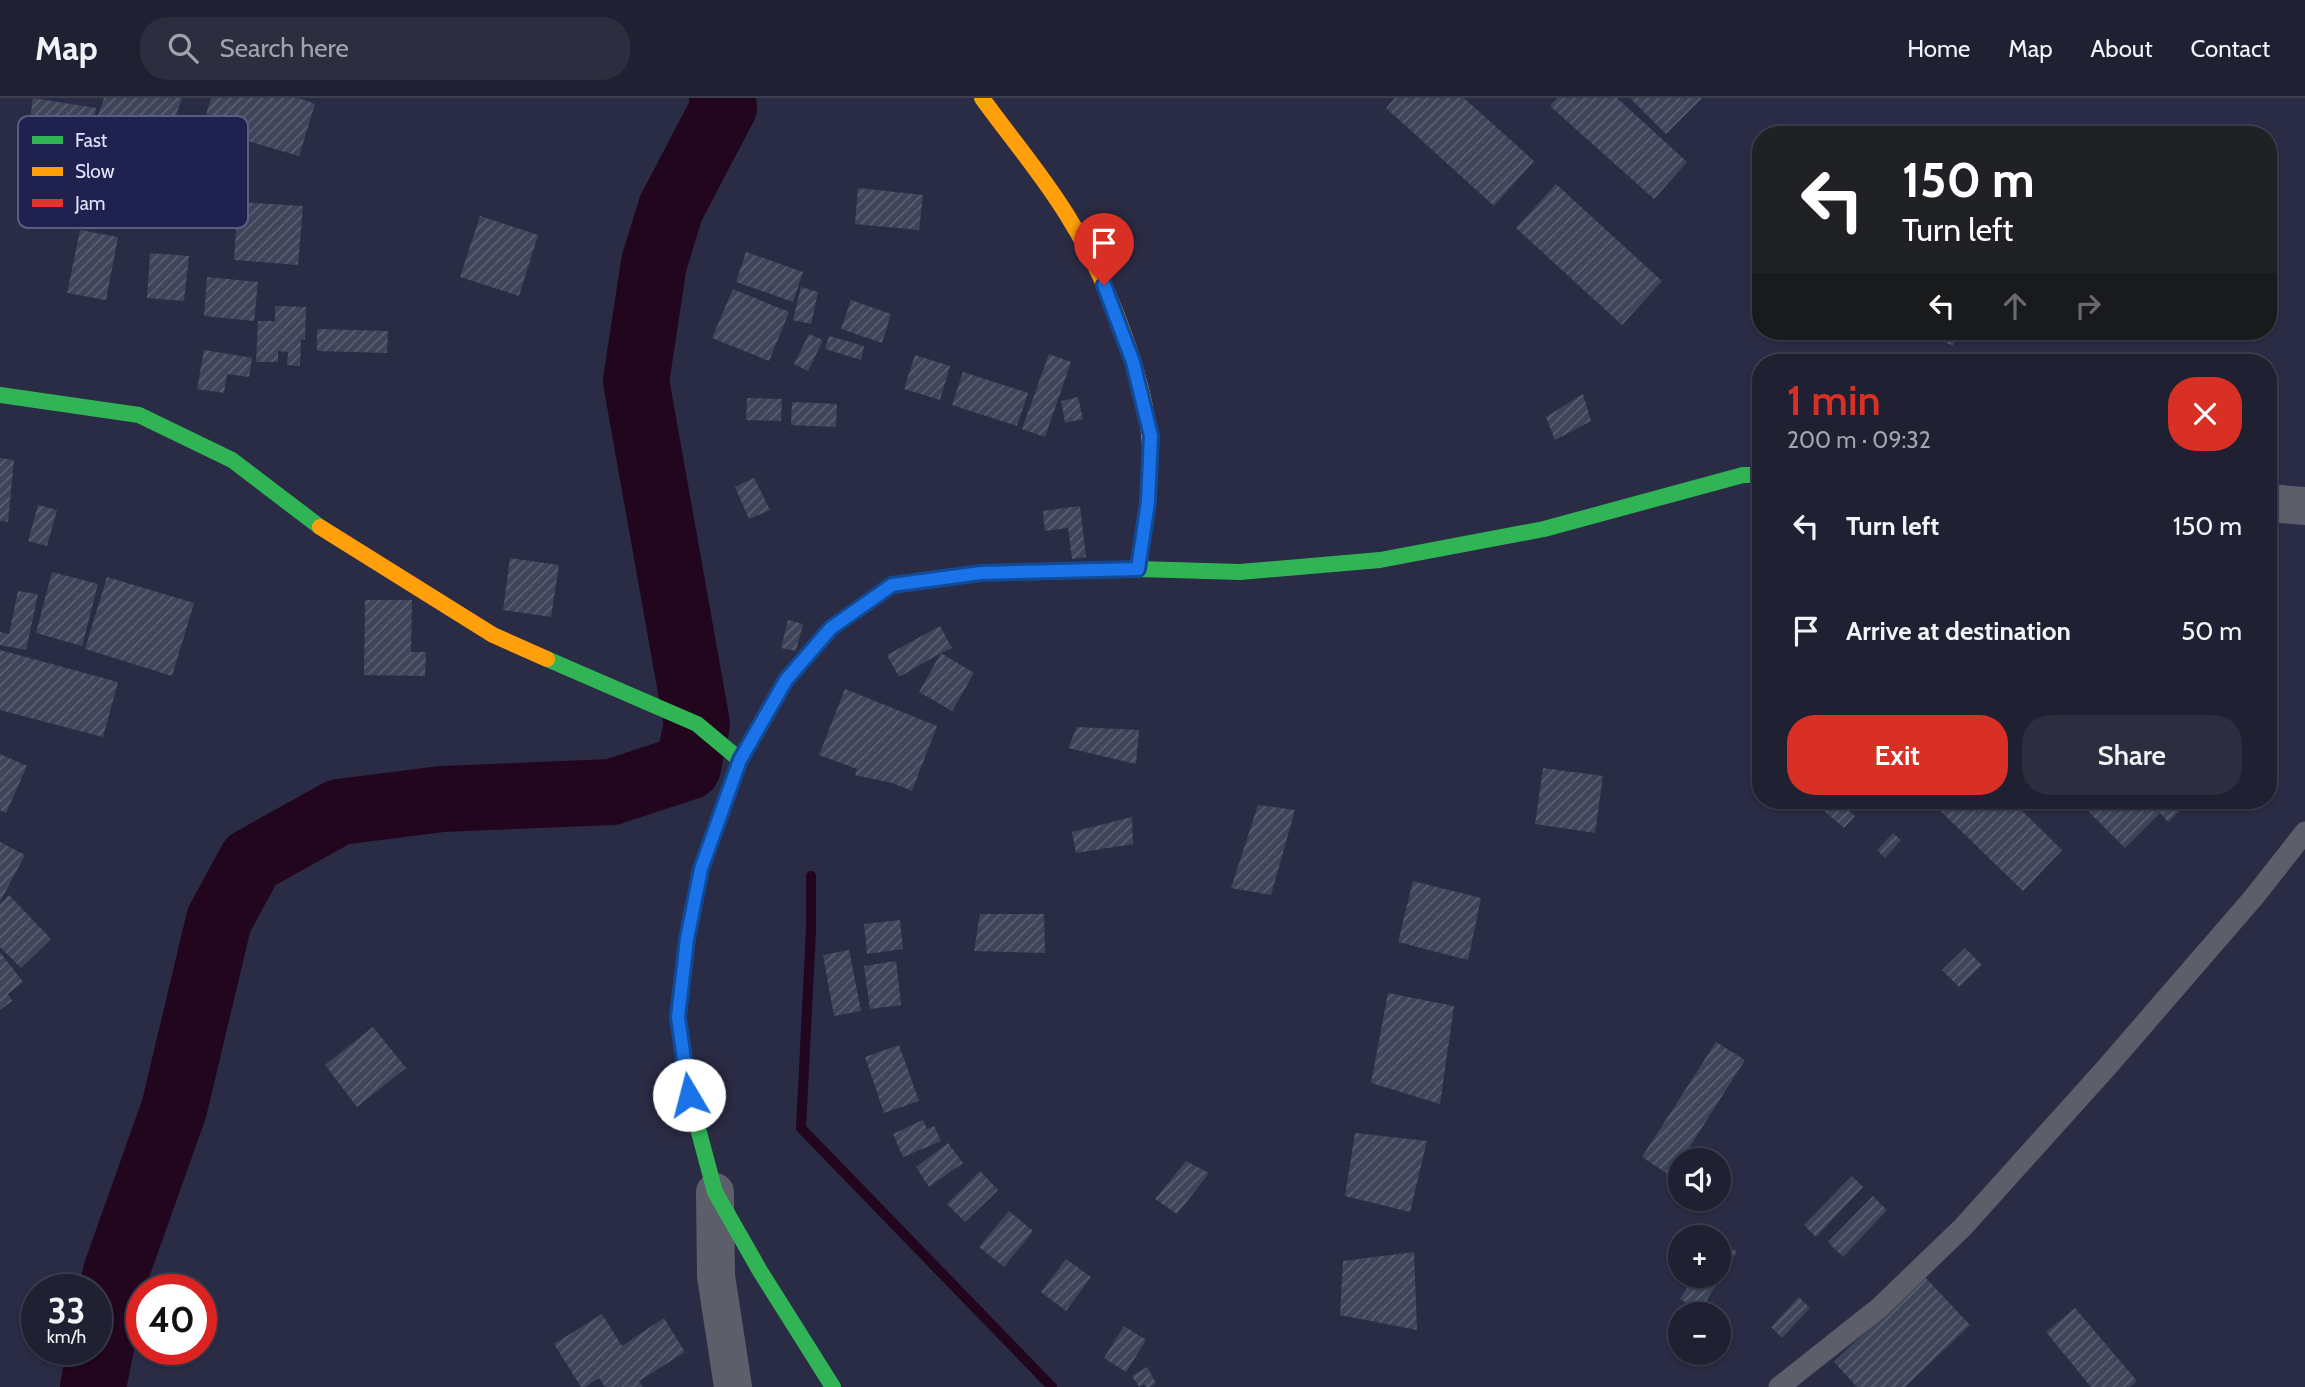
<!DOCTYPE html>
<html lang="en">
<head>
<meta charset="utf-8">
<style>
  body { margin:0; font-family:Cabin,sans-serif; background:#2d2d3f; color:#f1f3f6; height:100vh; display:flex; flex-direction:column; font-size:26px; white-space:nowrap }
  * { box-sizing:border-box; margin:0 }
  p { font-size:23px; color:#a2a3ac }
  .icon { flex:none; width:38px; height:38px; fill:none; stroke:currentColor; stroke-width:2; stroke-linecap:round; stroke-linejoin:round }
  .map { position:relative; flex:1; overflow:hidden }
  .panel { position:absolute; left:1752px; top:256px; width:525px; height:455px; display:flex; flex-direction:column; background:#202033; border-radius:28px; box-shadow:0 2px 5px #0004,0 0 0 2px #3d3e4e }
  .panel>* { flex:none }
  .banner { position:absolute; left:1752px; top:28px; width:525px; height:214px; border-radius:28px; box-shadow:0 2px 5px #0004,0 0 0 2px #3d3e4e; background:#202124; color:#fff; overflow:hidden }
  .tools { position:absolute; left:1668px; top:1050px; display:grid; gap:14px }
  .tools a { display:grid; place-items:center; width:63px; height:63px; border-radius:50%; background:#202033; box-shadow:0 2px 5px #0004,0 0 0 2px #3d3e4e; font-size:35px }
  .speed { position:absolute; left:21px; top:1176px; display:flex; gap:14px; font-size:35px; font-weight:700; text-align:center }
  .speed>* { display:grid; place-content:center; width:91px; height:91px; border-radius:50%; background:#202033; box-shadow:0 2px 5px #0004,0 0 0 2px #3d3e4e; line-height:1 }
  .speed small { font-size:18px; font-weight:400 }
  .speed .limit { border:10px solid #d22; background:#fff; color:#111 }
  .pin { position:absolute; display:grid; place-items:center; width:60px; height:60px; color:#fff; margin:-72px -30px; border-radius:50% 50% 50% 0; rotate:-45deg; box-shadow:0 0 7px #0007 }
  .pin .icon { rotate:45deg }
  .me { position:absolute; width:77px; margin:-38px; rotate:352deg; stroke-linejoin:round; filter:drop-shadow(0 0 5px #0008) }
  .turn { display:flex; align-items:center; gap:24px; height:147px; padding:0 35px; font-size:32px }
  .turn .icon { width:91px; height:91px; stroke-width:2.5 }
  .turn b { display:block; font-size:49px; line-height:60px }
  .lanes { display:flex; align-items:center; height:66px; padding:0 35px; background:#0003; justify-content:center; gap:35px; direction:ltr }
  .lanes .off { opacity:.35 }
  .round { display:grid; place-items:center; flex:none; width:74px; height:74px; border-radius:28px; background:#2d2d3f }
  .overview { display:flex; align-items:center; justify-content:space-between; height:119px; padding:0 35px }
  h1 { font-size:42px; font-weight:600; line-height:52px; color:#d93025 }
  .button { display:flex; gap:14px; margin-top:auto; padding:14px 35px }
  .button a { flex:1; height:80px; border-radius:28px; background:#d93025; color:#fff; font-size:28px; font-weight:600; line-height:80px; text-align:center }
  .button a+a { background:#2d2d3f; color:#f1f3f6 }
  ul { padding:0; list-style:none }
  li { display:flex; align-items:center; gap:21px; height:105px; padding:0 35px }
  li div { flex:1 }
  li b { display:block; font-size:26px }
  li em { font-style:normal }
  header { display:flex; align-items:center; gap:42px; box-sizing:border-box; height:98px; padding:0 35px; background:#202033; border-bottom:2px solid #3d3e4e }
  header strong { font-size:33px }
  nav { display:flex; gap:38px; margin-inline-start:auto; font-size:24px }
  .search { width:490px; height:63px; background:#2d2d3f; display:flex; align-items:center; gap:18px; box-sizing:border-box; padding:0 24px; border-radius:28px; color:#a2a3ac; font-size:26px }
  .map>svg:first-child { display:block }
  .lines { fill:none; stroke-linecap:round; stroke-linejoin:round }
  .stream { stroke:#21061d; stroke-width:10 }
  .river { stroke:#21061d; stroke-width:66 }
  .building { fill:url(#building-hatch) }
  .lane { stroke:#5d5e6a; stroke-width:21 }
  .street { stroke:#5d5e6a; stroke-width:38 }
  .fast { stroke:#30b455; stroke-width:16 }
  .slow { stroke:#ff9f0a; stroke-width:16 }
  .jam { stroke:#e5322d; stroke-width:16 }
  .route-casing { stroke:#114b97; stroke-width:18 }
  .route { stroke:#1a73e8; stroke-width:12 }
  .key { fill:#1f224e; stroke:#5a5d82; stroke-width:2 }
  .key-label { font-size:19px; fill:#e2e6fd }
</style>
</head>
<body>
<header>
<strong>Map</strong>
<div class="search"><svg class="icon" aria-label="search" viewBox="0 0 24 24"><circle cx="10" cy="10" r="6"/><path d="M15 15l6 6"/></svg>Search here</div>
<nav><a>Home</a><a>Map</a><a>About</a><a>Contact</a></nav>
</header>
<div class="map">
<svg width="2305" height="1289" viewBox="0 0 2305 1289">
  <defs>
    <pattern id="building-hatch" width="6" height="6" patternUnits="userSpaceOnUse" patternTransform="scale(1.75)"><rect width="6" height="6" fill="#3f4559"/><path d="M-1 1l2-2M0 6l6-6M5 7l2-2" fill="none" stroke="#5a6072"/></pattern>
  </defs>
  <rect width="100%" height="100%" fill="#2a2b44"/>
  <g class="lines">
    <path class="stream" d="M 811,778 L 811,833 L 801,1030 L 1052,1289"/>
    <path class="river" d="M 93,1289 L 116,1174 L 174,1011 L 219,822 L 251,763 L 339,714 L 442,701 L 612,694 L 688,669 L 697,626 L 636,283 L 654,165 L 671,110 L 724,9 L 722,0"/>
  </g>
  <path class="building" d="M 33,0 L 96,10 L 89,57 L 26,48 Z
    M 104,0 L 182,0 L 167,43 L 97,20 Z
    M 211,0 L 299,0 L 315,6 L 299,58 L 202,30 Z
    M 1395,0 L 1464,0 L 1534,63 L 1494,108 L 1386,10 Z
    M 1557,0 L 1617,0 L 1687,64 L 1654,101 L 1550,8 Z
    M 1630,0 L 1702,0 L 1666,36 Z
    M 1556,86 L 1662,183 L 1622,227 L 1516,130 Z
    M 858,90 L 923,97 L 919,132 L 855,126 Z
    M 238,104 L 303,108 L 298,167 L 234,162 Z
    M 480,118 L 538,137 L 519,198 L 460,179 Z
    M 80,132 L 118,139 L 106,202 L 67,195 Z
    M 746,154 L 803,174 L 793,204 L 736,184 Z
    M 150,155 L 189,158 L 184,203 L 147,200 Z
    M 207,179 L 258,184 L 254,223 L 204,218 Z
    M 801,189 L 818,194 L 811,226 L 793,222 Z
    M 733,191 L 789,214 L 769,263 L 712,240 Z
    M 851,202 L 891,216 L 882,245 L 841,231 Z
    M 275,208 L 306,209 L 305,242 L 301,241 L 300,268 L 287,267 L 288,254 L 278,253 L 278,264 L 256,264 L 258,223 L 275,223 Z
    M 317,231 L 388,233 L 387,255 L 317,253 Z
    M 1920,233 L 1960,233 L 1953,248 Z
    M 809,236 L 823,242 L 808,273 L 794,266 Z
    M 829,238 L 864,248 L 861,262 L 825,251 Z
    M 204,252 L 252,260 L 249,279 L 227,276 L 224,295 L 197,291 Z
    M 1049,256 L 1071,264 L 1045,339 L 1022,331 Z
    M 915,257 L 950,268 L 940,302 L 904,291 Z
    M 963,274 L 1028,295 L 1017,328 L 952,307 Z
    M 1583,296 L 1591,323 L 1555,342 L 1546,319 Z
    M 1078,299 L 1083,321 L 1065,325 L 1061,303 Z
    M 747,300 L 782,301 L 781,323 L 746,322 Z
    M 792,304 L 837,306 L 836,329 L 791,327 Z
    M 0,360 L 14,362 L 8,424 L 0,423 Z
    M 754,380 L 770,412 L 749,421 L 735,389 Z
    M 38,407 L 57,412 L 47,448 L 28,443 Z
    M 1080,408 L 1086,459 L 1072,461 L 1068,430 L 1045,433 L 1043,413 Z
    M 510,460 L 559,467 L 551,519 L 503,512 Z
    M 52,474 L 98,486 L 82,548 L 36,535 Z
    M 107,479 L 194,505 L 172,578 L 85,551 Z
    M 18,493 L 38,496 L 26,552 L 0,547 L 0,534 L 9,536 Z
    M 365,502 L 412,502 L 411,554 L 426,554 L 425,578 L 364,577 Z
    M 788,522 L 803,526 L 796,553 L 781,550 Z
    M 940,528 L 952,550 L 941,555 L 974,575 L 952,613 L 919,594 L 941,555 L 899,579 L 887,557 Z
    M 0,552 L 118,584 L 103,639 L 0,612 Z
    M 845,591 L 937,628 L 912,693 L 892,685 L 855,677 L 857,671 L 819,657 Z
    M 1077,629 L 1139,632 L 1136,666 L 1068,650 Z
    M 0,656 L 27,668 L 6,715 L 0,712 Z
    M 1543,670 L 1603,678 L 1595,735 L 1535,726 Z
    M 1830,702 L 1836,702 L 1855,718 L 1844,730 L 1822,711 Z
    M 1929,702 L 2011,702 L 2062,752 L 2023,793 Z
    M 2102,702 L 2191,702 L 2168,724 L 2160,715 L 2125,750 L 2089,714 Z
    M 1258,707 L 1295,712 L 1271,797 L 1231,790 Z
    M 1132,719 L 1133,746 L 1076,755 L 1072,734 Z
    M 1893,735 L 1901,742 L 1885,760 L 1877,752 Z
    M 0,744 L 25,757 L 0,804 Z
    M 1413,783 L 1481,800 L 1468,862 L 1398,844 Z
    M 9,797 L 51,841 L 21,870 L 0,849 L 0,806 Z
    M 980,816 L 1044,816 L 1045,855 L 974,853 Z
    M 900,822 L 903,851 L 867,856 L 864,826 Z
    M 1965,850 L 1982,867 L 1959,889 L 1942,872 Z
    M 849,852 L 861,913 L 834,918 L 823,857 Z
    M 0,854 L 23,884 L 8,896 L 12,903 L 0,912 Z
    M 896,863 L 901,907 L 870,911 L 864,868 Z
    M 1388,895 L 1454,908 L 1440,1006 L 1371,985 Z
    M 373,929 L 406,970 L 357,1009 L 325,967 Z
    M 1716,944 L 1745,962 L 1671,1078 L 1642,1059 Z
    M 899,947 L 919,1003 L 884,1015 L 865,959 Z
    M 923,1022 L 927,1031 L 934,1028 L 941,1043 L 903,1059 L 893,1036 Z
    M 1355,1035 L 1427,1043 L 1410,1114 L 1345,1098 Z
    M 948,1045 L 963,1065 L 929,1089 L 916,1069 Z
    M 1186,1063 L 1209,1075 L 1177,1116 L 1155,1101 Z
    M 980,1073 L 998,1092 L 965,1124 L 947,1106 Z
    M 1852,1078 L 1863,1089 L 1816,1139 L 1804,1127 Z
    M 1873,1098 L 1887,1112 L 1843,1159 L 1828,1144 Z
    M 1009,1113 L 1033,1133 L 1004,1169 L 979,1149 Z
    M 1718,1142 L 1737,1154 L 1700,1213 L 1680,1201 L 1695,1178 L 1718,1178 Z
    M 1414,1154 L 1417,1232 L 1340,1217 L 1343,1163 Z
    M 1066,1161 L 1091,1179 L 1066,1213 L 1041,1194 Z
    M 1924,1178 L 1970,1227 L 1905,1289 L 1857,1289 L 1834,1264 Z
    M 1799,1199 L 1810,1210 L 1782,1240 L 1771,1229 Z
    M 2075,1210 L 2137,1283 L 2130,1289 L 2091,1289 L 2046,1234 Z
    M 602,1216 L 622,1248 L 664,1220 L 685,1254 L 639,1283 L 643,1289 L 605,1289 L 599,1280 L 585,1289 L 581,1289 L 554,1246 Z
    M 1124,1228 L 1146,1242 L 1126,1274 L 1104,1260 Z
    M 1147,1269 L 1156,1285 L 1150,1289 L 1146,1289 L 1144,1286 L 1139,1289 L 1132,1278 Z"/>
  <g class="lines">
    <path class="lane" d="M 1779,1289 L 1880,1209 L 1963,1129 L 2107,969 L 2254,799 L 2305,734"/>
    <path class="street" d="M 2268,405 L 2305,408
      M 715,1094 L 716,1178 L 733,1289"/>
    <path class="fast" d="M 0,297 L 139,317 L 232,362 L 320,429
      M 1023,474 L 1138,471 L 1240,474 L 1380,462 L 1544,431 L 1743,377 L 1760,377
      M 547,561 L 697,626 L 740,662
      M 710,745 L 701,771 L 687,841 L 678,919 L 689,997 L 715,1094 L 760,1173 L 833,1289"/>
    <path class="slow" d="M 982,0 C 1010,39 1042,76 1067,117 C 1105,177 1153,292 1150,363
      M 320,429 L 493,537 L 547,561"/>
    <path class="jam" d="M 1138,471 L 1148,404 L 1150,363
      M 710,745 L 740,662 L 786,581 L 831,530 L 892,487 L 981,475 L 1023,474"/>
  </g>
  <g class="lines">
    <g class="route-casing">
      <path id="route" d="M 689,997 L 678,919 L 687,841 L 701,771 L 740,662 L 786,582 L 831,530 L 892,487 L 981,475 L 1138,471 L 1148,404 L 1151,338 L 1133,264 L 1104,187"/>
    </g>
    <use href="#route" class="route"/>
  </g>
  <rect x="18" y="18" width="230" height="112" rx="10" class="key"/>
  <rect x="32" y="38" width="31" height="8" fill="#30b455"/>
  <rect x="32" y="69" width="31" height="9" fill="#ff9f0a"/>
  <rect x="32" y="101" width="31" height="8" fill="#e5322d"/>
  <g class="key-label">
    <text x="75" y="49">Fast</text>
    <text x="75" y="80">Slow</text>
    <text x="75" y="112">Jam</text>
  </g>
</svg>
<div class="tools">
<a><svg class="icon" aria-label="sound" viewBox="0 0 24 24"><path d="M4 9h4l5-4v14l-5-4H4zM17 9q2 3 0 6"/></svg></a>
<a>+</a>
<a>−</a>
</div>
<div class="speed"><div>33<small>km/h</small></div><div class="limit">40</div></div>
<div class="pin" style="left:1104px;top:187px;background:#d93025"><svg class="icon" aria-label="arrive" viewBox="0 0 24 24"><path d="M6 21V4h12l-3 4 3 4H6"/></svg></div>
<svg class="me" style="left:689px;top:997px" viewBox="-20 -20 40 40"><circle r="19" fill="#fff"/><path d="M0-13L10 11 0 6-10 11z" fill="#1a73e8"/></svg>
<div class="banner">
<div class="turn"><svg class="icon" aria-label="left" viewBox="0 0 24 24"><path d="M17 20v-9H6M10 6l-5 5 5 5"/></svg><div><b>150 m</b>Turn left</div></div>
<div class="lanes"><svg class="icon" aria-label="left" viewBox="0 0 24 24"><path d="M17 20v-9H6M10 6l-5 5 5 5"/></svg><svg class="icon off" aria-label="ahead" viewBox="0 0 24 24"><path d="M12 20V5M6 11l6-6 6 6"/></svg><svg class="icon off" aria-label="right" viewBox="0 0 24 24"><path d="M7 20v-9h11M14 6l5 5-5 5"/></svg></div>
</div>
<section class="panel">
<div class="overview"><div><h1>1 min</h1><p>200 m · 09:32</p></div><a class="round" style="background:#d93025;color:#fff"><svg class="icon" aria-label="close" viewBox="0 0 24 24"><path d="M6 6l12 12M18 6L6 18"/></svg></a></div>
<ul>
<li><svg class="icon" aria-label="left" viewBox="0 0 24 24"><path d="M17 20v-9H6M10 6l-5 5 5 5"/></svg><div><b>Turn left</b></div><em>150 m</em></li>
<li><svg class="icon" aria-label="arrive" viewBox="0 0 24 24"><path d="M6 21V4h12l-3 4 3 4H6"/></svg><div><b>Arrive at destination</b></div><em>50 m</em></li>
</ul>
<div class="button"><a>Exit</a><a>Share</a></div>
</section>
</div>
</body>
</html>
